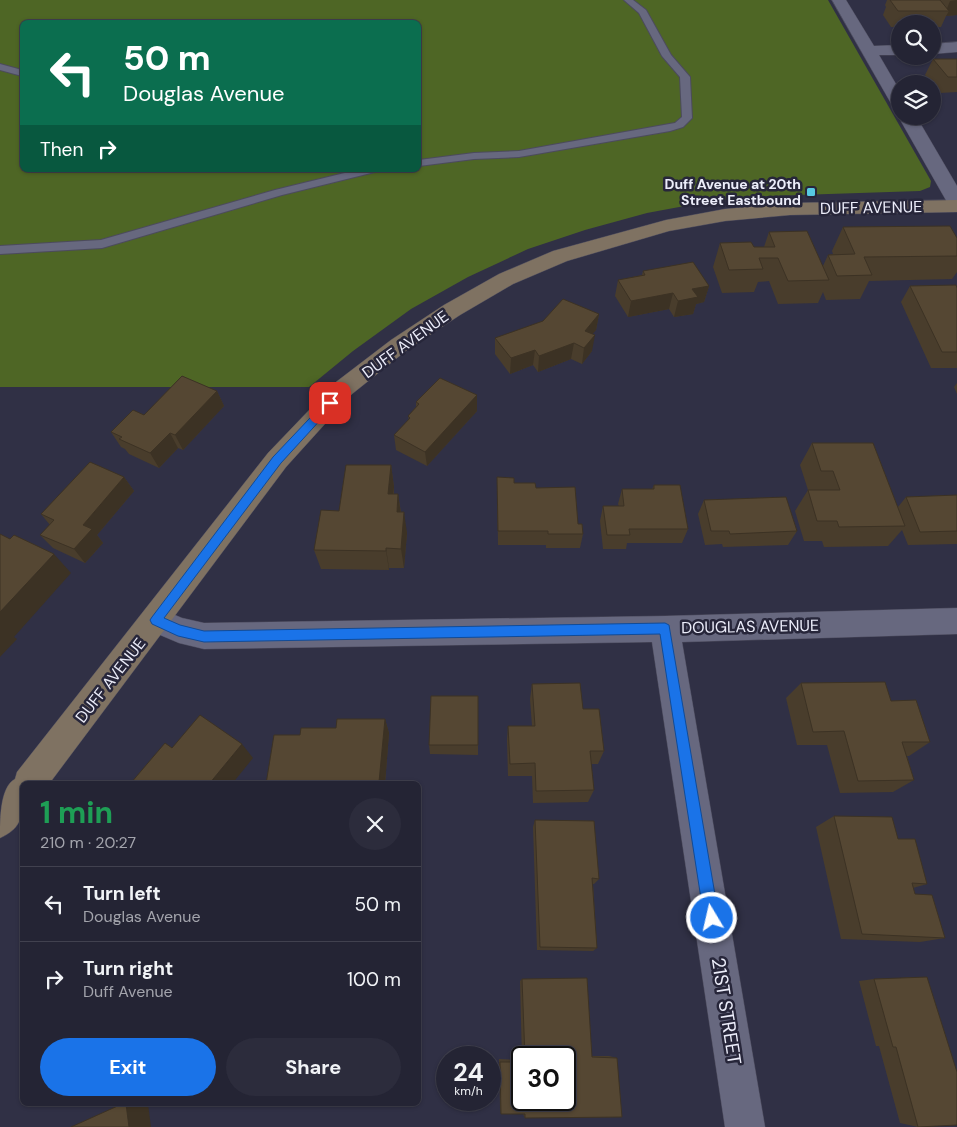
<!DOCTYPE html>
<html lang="en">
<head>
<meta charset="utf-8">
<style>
  body { margin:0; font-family:"DM Sans",sans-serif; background:#2c2c3c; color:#f1f3f6; height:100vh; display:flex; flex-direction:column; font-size:19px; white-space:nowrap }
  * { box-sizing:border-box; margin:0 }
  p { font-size:16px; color:#a3a4ac }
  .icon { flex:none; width:28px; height:28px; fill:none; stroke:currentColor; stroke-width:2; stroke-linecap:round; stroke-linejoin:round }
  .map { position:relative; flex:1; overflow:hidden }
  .details { position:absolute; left:20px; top:781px; width:401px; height:325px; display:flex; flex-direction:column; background:#242434; border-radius:8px; box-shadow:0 1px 4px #0004,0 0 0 1px #41414f }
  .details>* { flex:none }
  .banner { position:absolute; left:20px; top:20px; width:401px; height:152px; border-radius:8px; box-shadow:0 1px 4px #0004,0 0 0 1px #41414f; background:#0b6e4f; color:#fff; overflow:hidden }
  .fabs { position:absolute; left:891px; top:15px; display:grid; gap:10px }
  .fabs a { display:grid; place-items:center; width:50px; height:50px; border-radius:50%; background:#242434; box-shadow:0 1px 4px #0004,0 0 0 1px #41414f; font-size:25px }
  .speed { position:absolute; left:436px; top:1046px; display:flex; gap:10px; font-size:25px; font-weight:700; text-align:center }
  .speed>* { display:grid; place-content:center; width:65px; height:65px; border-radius:50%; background:#242434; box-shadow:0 1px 4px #0004,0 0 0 1px #41414f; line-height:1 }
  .speed small { font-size:12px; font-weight:400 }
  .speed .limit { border:2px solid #111; border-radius:8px; background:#fff; color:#111 }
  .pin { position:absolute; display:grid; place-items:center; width:42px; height:42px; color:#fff; margin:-21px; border-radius:10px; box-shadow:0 2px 8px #0006 }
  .me { position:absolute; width:55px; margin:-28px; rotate:351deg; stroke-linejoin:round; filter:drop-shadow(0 0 4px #0008) }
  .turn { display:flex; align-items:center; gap:18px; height:105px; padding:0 20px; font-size:22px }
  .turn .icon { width:65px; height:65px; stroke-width:2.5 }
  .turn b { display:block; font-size:35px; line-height:42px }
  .then { display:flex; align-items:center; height:48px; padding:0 20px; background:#0003; gap:10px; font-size:19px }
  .round { display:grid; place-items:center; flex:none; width:52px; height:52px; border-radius:26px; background:#2c2c3c }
  .head { display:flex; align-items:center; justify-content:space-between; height:85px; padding:0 20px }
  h1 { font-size:30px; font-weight:700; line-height:38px; color:#1e9e55 }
  .cta { display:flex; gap:10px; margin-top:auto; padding:10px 20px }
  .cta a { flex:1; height:58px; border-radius:30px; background:#1a73e8; color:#fff; font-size:20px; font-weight:700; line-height:58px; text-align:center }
  .cta a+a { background:#2c2c3c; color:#f1f3f6 }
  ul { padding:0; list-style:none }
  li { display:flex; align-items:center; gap:15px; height:75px; padding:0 20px; border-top:1px solid #41414f }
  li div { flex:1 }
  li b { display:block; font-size:19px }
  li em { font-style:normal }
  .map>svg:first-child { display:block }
  .green { fill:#4e6625; fill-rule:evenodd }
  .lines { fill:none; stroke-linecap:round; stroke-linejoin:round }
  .service-casing { stroke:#4c4b5d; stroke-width:2 }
  .minor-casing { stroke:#4c4b5d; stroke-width:1 }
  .secondary-casing { stroke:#4c4b5d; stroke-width:1 }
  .service { fill:#67687f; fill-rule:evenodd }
  .minor { fill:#67687f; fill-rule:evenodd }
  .secondary { fill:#7f7262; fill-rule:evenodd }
  .wall { fill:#493d2c; fill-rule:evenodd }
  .shaded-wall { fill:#3c3224 }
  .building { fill:#554733; stroke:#3c3224 }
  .route { fill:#1a73e8; stroke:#114b97 }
  .poi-dot { fill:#57c9e2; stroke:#27263a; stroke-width:2 }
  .labels { text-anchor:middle; stroke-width:5; stroke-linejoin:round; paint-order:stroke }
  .far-poi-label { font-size:14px; font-weight:bold; fill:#ecedfa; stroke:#27263a; text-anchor:end }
  .street-label { font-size:16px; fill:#ecedfa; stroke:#27263a }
  .near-street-label { font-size:19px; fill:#ecedfa; stroke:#27263a }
</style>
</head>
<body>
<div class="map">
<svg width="957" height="1127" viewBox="0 0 957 1127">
  <rect width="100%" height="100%" fill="#303045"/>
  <path class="green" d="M 0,0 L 828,0 L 931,181 L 930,187 L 920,191 L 768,196 L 706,202 L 647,213 L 585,230 L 528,249 L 468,277 L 411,309 L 353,351 L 309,387 L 0,387 ZM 22,22 L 419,22 L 419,170 L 22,170 Z"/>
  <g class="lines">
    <g class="service-casing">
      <path id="service" d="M 624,0 L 633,0 L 646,10 L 671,55 L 690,77 L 692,118 L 683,127 L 670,131 L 519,157 L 474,159 L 419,166 L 419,160 L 474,153 L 519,151 L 675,123 L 682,117 L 680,77 L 662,56 L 639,13 Z
        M 0,64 L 22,70 L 22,76 L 0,70 Z
        M 357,170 L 376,170 L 375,172 L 282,195 L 102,248 L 0,254 L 0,246 L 101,240 L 275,190 Z"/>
    </g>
    <g class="minor-casing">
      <path id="minor" d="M 832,0 L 846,0 L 874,46 L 900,45 L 900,55 L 879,55 L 900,91 L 900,110 L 894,109 L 892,105 Z
        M 957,42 L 957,52 L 932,54 L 932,44 Z
        M 900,114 L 900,116 L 916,116 L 957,186 L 957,208 L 950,206 L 947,202 L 898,116 Z
        M 156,607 L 182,618 L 204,623 L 665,616 L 957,608 L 957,634 L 682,642 L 765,1127 L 725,1127 L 652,642 L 204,649 L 179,643 L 146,629 L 142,620 L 146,611 Z"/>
    </g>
    <g class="secondary-casing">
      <path id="secondary" d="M 957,200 L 957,212 L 790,215 L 725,221 L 669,231 L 567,261 L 513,284 L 460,315 L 407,350 L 352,394 L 286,467 L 49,784 L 22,784 C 22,809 27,826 0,838 C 0,819 0,787 15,779 L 17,772 L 268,453 L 336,382 L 391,340 L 444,305 L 499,274 L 553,251 L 666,220 L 725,209 L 790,203 Z"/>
    </g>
    <use href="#service" class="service"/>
    <use href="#minor" class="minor"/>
    <use href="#secondary" class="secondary"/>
  </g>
  <path class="wall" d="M 887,0 L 957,0 L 957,15 L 946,16 L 941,27 L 932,27 L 932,24 L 900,24 L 900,27 L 891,27 L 883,15 L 886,7 L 885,5 Z
    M 933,59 L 957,59 L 957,92 L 940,93 L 925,75 Z
    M 843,227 L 957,238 L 957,272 L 952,279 L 869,281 L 860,299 L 826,300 L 823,292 L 818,303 L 778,304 L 769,281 L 758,282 L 754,292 L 722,293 L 713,267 L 720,243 L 754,247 L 764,247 L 769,232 L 823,266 L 828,255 L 833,254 L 832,251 Z
    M 643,271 L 709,286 L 704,302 L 696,304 L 693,314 L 674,317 L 669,309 L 628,317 L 615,296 L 618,280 L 642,275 Z
    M 910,286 L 957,288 L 957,368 L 931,368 L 901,302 Z
    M 599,314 L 596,330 L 592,334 L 592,351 L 582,364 L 571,359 L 538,372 L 533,365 L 510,374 L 495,354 L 495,338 Z
    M 957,383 L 957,394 L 954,387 Z
    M 217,391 L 224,406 L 183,450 L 178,448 L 159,468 L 129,454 L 125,449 L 121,447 L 111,432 L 144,415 Z
    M 416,402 L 477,411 L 427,466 L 396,450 L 394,435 L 409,420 L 408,416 L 416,407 Z
    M 812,443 L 898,507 L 906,497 L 957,495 L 957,544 L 908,545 L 902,530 L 888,546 L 824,547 L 822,541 L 804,541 L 795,511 L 808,490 L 800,465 Z
    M 391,465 L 394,487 L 394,494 L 398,494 L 401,512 L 407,533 L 404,568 L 389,568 L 389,570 L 321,569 L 314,550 L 339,511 Z
    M 124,477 L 134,491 L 97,535 L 103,543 L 85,563 L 53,548 L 40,535 L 50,525 L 41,514 Z
    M 497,477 L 514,483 L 536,488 L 578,524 L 583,534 L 580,548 L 546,548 L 546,545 L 498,545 Z
    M 654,485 L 688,529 L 682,543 L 627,543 L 626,549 L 603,549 L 600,521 L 603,506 L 619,506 L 618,504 L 622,489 L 652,489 Z
    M 704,500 L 797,531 L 788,545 L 723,547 L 722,544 L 705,545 L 698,514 Z
    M 801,683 L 891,701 L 930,742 L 909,756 L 907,756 L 914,780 L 893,792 L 840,793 L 827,745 L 797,745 L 786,698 Z
    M 532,684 L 583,709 L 604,751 L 598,764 L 591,764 L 594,790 L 588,802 L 533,803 L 532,776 L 508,776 L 507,740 L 508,726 L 532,726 L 530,699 Z
    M 478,696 L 478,755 L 430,754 L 429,745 Z
    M 385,719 L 389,733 L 385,784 L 266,784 L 300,735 Z
    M 834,816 L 898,839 L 927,884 L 913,888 L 915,894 L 945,938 L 920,942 L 841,939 L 816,827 Z
    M 535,820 L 599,879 L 594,884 L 593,884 L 597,948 L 593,951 L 537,950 L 533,827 Z
    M 927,977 L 918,1127 L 900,1123 L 879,1046 L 876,1046 L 859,981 L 874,979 Z
    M 522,979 L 592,1056 L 609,1056 L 617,1058 L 525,1118 L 523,1114 L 501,1114 L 500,1108 L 499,1059 L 522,1060 L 520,981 ZM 522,1058 L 565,1058 L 522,1100 Z"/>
  <path class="shaded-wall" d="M 957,0 L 957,15 L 946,16 L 949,11 L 946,11 L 950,1 Z
    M 709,286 L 704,302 L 696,304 L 693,314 L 674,317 L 678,301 L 692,289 Z
    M 673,293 L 669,309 L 628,317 L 631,301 Z
    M 599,314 L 596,330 L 582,347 L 585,331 Z
    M 595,335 L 592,351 L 582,364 L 584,348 Z
    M 574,343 L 571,359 L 538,372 L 539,356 Z
    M 535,350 L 533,365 L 510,374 L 511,358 Z
    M 217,391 L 224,406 L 183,450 L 175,435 Z
    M 477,395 L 477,411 L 427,466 L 425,452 Z
    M 170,433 L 178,448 L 159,468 L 150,453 Z
    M 391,465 L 394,487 L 391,515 L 388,494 Z
    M 124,477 L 134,491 L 97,535 L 103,543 L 85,563 L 74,549 L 83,525 Z
    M 398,494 L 401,515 L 397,512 Z
    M 404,512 L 407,533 L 404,568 L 401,549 Z
    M 386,548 L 389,568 L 389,570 L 386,551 Z
    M 54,554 L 71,573 L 14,637 L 17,639 L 0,657 L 0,612 Z
    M 385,719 L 389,733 L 385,784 L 380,784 L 379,782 Z
    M 242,744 L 253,758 L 232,784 L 209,784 Z
    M 126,1104 L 148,1104 L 151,1127 L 129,1127 Z"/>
  <path class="building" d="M 890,0 L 940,0 L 949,11 L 898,11 Z
    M 933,59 L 957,59 L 957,77 L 948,77 Z
    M 950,226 L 957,238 L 957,256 L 864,257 L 872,275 L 837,276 L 828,255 L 855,254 L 843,227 Z
    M 807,231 L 829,280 L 788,281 L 778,258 L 759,258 L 763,269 L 729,270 L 720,243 L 751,242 L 754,247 L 775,247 L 769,232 Z
    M 693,262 L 709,286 L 692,289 L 698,297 L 678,301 L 673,293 L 631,301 L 618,280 L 645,275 L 643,271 Z
    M 956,285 L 957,288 L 957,352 L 942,352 L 910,286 Z
    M 563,299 L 599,314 L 585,331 L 595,335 L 584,348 L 574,343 L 539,356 L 535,350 L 511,358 L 495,338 L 543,321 Z
    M 182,376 L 217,391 L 175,435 L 170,433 L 150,453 L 119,439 L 122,437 L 111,432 L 133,410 L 144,415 Z
    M 440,378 L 477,395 L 425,452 L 394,435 L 410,418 L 408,416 L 419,404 L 416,402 Z
    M 812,443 L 873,443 L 905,526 L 839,527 L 837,521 L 817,521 L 808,490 L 840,490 L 833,471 L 821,471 Z
    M 90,462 L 124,477 L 83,525 L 92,529 L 74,549 L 40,535 L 54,520 L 41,514 Z
    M 346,465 L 391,465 L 388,494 L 398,494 L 397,512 L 404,512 L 401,549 L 386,548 L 386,551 L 314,550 L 321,510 L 339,511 Z
    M 497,477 L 514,478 L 514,483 L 535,483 L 536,488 L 575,487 L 578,524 L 582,524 L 583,534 L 548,534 L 548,531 L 498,531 Z
    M 654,485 L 680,485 L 688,529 L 629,529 L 630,535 L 607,535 L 603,506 L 624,506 L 622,489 L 654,489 Z
    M 957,495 L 957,531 L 920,532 L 906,497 Z
    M 786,497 L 797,531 L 730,534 L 729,531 L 711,531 L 704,500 Z
    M 0,534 L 10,539 L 14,535 L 54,554 L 0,612 Z
    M 885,682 L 891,701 L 916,700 L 930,742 L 902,742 L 914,780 L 858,781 L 844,731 L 813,732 L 801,683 Z
    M 580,683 L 583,709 L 599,709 L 604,751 L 590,751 L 594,790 L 536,791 L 535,763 L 510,764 L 508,726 L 535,726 L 532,684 Z
    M 431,696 L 478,696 L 478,745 L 429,745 Z
    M 200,715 L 242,744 L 209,784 L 130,784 L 165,743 L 172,748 Z
    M 337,719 L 385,719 L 379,782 L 347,781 L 347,784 L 266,784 L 274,735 L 300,735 L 301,728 L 336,728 Z
    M 834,816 L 892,817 L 898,839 L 915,839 L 927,884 L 912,883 L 915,894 L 932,895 L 945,938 L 862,934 Z
    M 535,820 L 594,821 L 599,879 L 592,878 L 597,948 L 540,947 Z
    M 927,977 L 957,1072 L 957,1125 L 918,1127 L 896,1047 L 893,1047 L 874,979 Z
    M 587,978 L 592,1057 L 617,1058 L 622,1117 L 525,1118 L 525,1114 L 501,1114 L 500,1062 L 522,1062 L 522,1100 L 565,1100 L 565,1058 L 525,1058 L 522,979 Z
    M 122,1104 L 126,1104 L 129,1127 L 71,1127 Z"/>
  <path class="route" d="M 330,399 L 335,403 L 334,405 L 281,463 L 164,618 L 180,625 L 204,631 L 665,623 L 669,625 L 719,918 L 717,923 L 712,925 L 707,923 L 704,918 L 660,634 L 204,642 L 178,636 L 152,624 L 150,620 L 152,617 L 273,457 L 327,400 Z"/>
  <rect class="poi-dot" x="806" y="187" width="10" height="10" rx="2.5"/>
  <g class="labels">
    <g class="far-poi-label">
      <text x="801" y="189">Duff Avenue at 20th<tspan x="801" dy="16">Street Eastbound</tspan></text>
    </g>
    <g class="street-label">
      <text transform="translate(871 207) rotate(-1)" y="6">DUFF AVENUE</text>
      <text transform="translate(405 344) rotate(-36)" y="6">DUFF AVENUE</text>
      <text transform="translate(750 626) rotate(-1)" y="6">DOUGLAS AVENUE</text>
      <text transform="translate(110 680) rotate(-52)" y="6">DUFF AVENUE</text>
    </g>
    <g class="near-street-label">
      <text transform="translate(727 1011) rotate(81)" y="7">21ST STREET</text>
    </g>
  </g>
</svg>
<div class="fabs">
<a><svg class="icon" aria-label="search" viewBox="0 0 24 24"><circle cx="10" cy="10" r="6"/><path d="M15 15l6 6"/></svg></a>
<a><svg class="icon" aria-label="layers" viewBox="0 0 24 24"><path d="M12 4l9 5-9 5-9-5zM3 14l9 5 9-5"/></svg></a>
</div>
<div class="speed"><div>24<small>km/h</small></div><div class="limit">30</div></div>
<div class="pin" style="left:330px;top:403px;background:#d93025"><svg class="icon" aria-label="arrive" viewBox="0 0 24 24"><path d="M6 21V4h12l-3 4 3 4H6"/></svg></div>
<svg class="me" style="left:712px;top:918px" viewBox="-20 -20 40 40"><circle r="17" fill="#1a73e8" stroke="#fff" stroke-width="3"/><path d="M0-11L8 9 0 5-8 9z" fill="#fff"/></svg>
<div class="banner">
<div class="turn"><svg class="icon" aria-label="left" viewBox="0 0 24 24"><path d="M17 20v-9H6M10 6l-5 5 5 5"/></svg><div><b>50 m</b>Douglas Avenue</div></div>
<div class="then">Then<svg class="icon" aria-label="right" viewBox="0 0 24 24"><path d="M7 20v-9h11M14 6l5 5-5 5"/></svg></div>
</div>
<section class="details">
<div class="head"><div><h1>1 min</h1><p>210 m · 20:27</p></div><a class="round"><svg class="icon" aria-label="close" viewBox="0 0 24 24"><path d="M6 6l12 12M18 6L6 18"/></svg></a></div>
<ul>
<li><svg class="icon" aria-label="left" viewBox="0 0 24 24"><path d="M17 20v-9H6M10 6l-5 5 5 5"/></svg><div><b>Turn left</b><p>Douglas Avenue</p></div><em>50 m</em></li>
<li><svg class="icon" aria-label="right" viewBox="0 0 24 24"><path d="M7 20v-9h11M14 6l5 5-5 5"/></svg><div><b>Turn right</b><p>Duff Avenue</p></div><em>100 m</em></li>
</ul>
<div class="cta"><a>Exit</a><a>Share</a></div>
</section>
</div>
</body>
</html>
